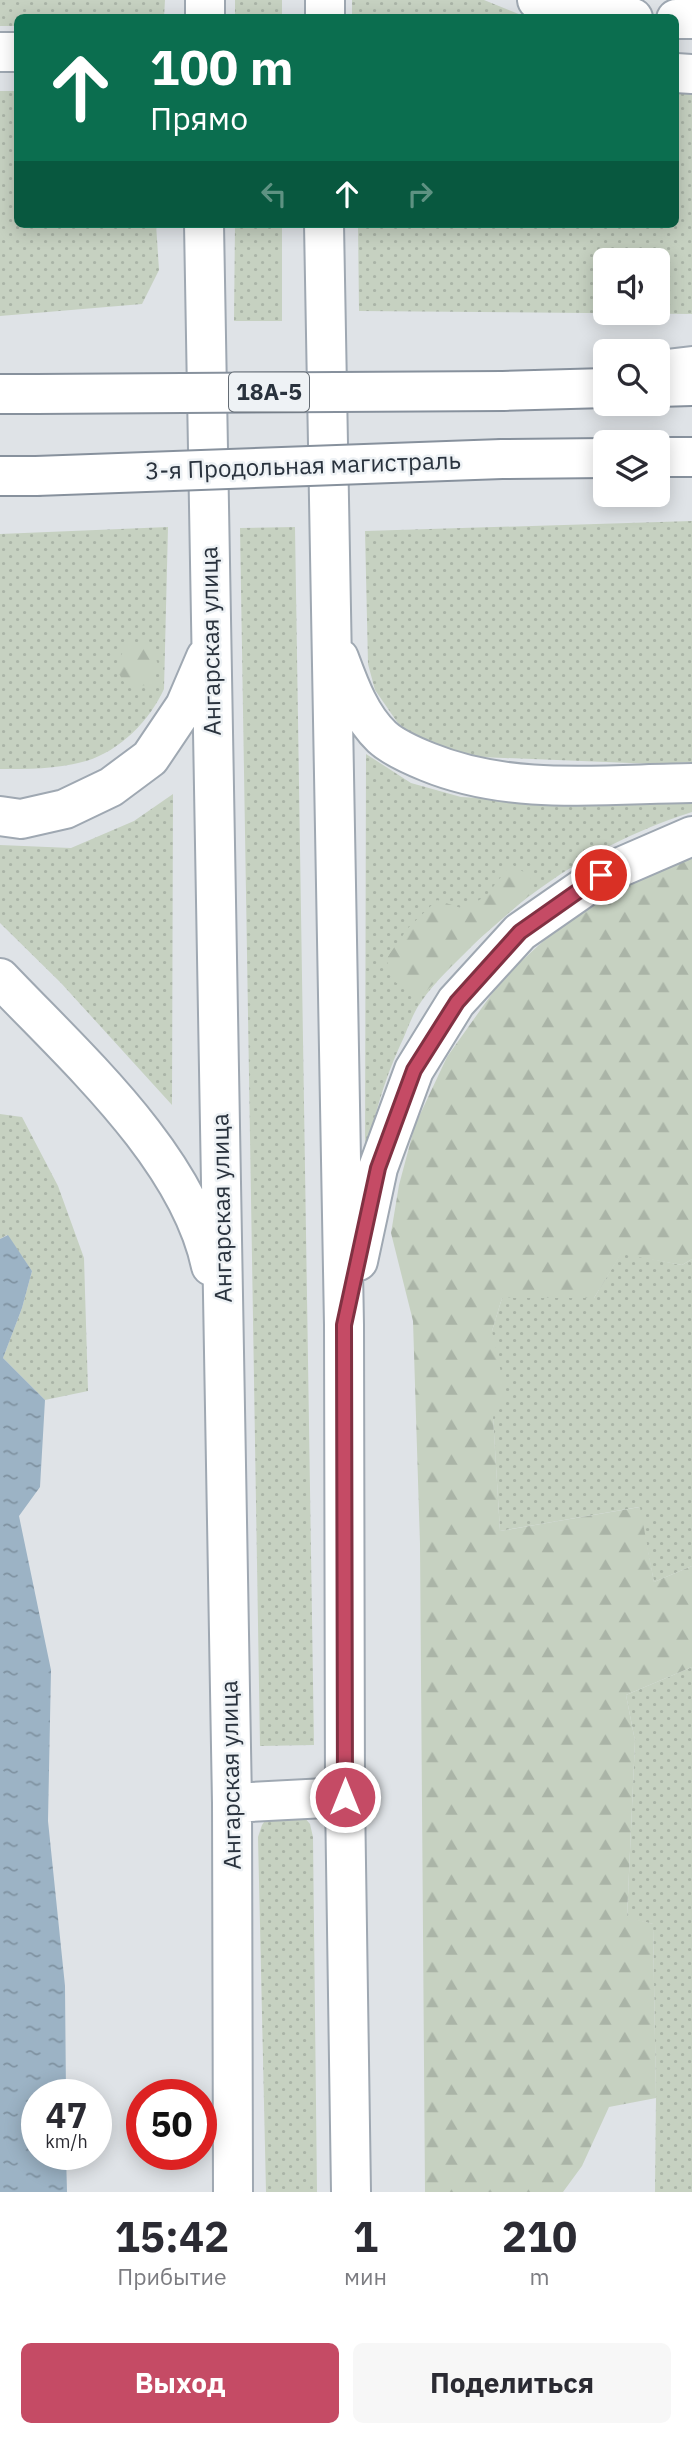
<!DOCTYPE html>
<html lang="ru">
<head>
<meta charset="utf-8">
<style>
  body { margin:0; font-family:"IBM Plex Sans",sans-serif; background:#f7f7f7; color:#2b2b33; height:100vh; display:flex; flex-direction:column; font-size:26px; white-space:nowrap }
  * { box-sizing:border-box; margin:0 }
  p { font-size:23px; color:#7c7c81 }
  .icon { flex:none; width:38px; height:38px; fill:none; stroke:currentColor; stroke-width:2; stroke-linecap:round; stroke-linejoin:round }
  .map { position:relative; height:2192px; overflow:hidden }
  .details { display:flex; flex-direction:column; background:#fff; flex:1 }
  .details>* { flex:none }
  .guide { position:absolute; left:14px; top:14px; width:665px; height:214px; border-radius:10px; box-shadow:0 4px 18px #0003; background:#0b6e4f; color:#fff; overflow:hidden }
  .tools { position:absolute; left:593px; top:248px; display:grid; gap:14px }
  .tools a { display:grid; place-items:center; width:77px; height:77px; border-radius:10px; background:#fff; box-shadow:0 4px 18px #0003; font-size:35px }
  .speed { position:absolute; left:21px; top:2079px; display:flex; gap:14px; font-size:35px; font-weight:700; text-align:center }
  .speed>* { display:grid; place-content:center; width:91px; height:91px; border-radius:50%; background:#fff; box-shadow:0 4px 18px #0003; line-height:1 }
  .speed small { font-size:18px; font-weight:400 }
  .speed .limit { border:10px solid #d22; background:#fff; color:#111 }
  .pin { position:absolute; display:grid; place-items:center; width:60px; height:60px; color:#fff; margin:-30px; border:4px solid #fff; border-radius:50%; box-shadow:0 2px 7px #0007 }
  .me { position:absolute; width:77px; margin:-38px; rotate:0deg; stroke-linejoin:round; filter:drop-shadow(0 0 5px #0008) }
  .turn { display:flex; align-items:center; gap:24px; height:147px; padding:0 21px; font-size:32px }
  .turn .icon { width:91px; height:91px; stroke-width:2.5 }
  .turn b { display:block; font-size:49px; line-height:60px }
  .lanes { display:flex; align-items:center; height:66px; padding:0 21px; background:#0003; justify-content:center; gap:35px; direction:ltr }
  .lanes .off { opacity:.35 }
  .eta { display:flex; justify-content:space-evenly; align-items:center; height:119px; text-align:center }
  .eta b { font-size:42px; font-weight:700; line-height:49px }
  .cta { display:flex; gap:14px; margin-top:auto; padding:14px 21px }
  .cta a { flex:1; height:80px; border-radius:10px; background:#c54b65; color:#fff; font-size:28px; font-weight:700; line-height:80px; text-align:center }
  .cta a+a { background:#f7f7f7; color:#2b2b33 }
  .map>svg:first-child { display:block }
  .grass { fill:url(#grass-dots); fill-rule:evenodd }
  .forest { fill:url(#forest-firs) }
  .water { fill:url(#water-ripples) }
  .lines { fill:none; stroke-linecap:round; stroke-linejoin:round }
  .major-casing { stroke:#9fa8b2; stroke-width:42 }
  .highway-casing { stroke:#87919d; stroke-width:42 }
  .major { stroke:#fff; stroke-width:38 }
  .highway { stroke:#fff; stroke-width:38 }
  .highway-bridge-casing { stroke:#87919d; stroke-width:42; stroke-linecap:butt }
  .highway-bridge { stroke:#fff; stroke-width:38 }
  .route-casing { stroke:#803142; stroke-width:18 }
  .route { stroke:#c54b65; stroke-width:12 }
  .labels { text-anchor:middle; stroke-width:5; stroke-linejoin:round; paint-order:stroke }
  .shield { fill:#eef2f5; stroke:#646c74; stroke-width:2 }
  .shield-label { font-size:23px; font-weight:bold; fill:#29323d }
  .street-label { font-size:24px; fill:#29323d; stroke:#eef2f5 }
</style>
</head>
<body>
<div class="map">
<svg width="692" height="2192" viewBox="0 0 692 2192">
  <defs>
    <pattern id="grass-dots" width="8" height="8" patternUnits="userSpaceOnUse" patternTransform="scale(1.75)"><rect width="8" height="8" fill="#c6d1c1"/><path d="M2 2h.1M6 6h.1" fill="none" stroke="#aab4a7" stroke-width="1.8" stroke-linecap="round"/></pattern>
    <pattern id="forest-firs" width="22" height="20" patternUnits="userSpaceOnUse" patternTransform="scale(1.75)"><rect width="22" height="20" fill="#c6d1c1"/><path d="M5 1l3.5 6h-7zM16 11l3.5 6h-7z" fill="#aab4a7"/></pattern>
    <pattern id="water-ripples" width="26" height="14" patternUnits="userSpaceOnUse" patternTransform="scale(1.75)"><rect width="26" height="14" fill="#9cb3c5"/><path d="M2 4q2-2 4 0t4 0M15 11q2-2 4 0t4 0" fill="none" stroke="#7f92a1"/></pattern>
  </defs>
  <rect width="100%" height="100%" fill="#dfe3e7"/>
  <path class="grass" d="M 0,0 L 165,0 L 164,17 L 18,18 L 17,26 L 0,26 Z
    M 235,0 L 282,0 L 282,17 L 235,17 Z
    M 352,0 L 484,0 L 526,17 L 352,17 Z
    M 676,88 L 692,88 L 692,314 L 359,311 L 358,224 L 676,224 ZM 606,261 L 658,261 L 658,313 L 606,313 Z
    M 0,91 L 17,91 L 18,224 L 156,224 L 159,270 L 142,304 L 0,316 Z
    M 235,224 L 282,224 L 282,321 L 234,321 Z
    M 692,521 L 692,762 L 655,764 L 457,756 L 422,743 L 402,729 L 375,690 L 368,664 L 365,531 Z
    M 168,527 L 164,689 C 150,720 120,751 86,761 C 59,769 29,769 0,769 L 0,534 Z
    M 295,527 L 314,1745 L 260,1746 L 240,528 Z
    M 366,754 L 411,783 L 461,797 L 551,802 L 692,797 L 692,812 C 604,840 527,889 463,955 C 447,971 429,988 417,1008 C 412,1017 408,1027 404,1037 C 384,1079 375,1114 365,1159 Z
    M 173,794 L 172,1105 L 61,983 L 0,923 L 0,845 L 71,848 L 134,821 Z
    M 0,1114 L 22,1117 L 58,1186 L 84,1258 L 88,1391 L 45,1400 L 3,1358 L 22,1308 L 32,1271 L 7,1235 L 0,1239 Z
    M 621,1253 L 682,1265 L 692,1259 L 692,1566 L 654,1582 L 639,1507 L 500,1531 L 493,1417 L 492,1331 L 502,1298 L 594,1298 Z
    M 692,1667 L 692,2192 L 655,2192 L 656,2098 L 653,1924 L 627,1918 L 635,1741 L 626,1695 Z
    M 269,1815 L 303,1816 L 310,1824 L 313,1837 L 317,2192 L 266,2192 L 258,1837 L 262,1825 Z"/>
  <path class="forest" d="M 147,641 L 158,664 L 152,686 L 125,684 L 115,667 L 126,646 Z
    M 692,858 L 692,1259 L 682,1265 L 621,1254 L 594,1298 L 502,1298 L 492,1331 L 507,1400 L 493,1417 L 500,1531 L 640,1507 L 654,1582 L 692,1566 L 692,1667 L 626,1695 L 635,1741 L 627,1917 L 653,1924 L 656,2098 L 609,2107 L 582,2166 L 563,2192 L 425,2192 L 420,1544 L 413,1321 L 391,1233 L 399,1185 L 415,1125 L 447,1057 L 503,978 L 577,910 L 663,865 Z
    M 511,864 L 530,876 L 534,891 L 478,940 L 421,996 L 395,982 L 386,959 L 408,928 L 437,900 L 464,909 L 486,896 Z"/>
  <path class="water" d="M 8,1235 L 32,1271 L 22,1308 L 3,1358 L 45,1400 L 40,1487 L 19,1516 L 51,1670 L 48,1821 L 65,1986 L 66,2095 L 37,2095 L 37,2154 L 66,2154 L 67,2192 L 0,2192 L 0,1239 Z"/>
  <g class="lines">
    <g class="major-casing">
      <path id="major" d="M 537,0 L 565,9 L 633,18
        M 205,18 L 205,0
        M 325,18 L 325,0
        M 676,19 L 692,19
        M 0,52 L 18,52
        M 676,73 L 692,74
        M 204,224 L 232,1803 L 233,2192
        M 324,224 L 344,1325 L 345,1797 L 351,2192
        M 658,370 L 692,366
        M 339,658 C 349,685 360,716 382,737 C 394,748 413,756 428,762 C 511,796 605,784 692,783
        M 0,816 L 21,819 L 65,809 L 111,787 L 150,758 L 185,706 L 206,657
        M 0,978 C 75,1057 188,1157 211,1266
        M 358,1261 L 378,1168 L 414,1070 L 456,1002 L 520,932 L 602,875 L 692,836
        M 232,1803 L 345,1797"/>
    </g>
    <g class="highway-casing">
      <path id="highway" d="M 658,387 L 692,386
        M 503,391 L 606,388
        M 0,394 L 36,394
        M 658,457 L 692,457
        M 502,459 L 606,458
        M 0,476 L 36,476"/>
    </g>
    <use href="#major" class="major"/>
    <use href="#highway" class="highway"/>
    <g class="highway-bridge-casing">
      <path id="highway-bridge" d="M 36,394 L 503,391
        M 36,476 L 502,459"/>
    </g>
    <use href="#highway-bridge" class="highway-bridge"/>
  </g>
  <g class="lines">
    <g class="route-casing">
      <path id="route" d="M 345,1797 L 344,1325 L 378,1168 L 414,1070 L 457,1002 L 520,932 L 601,875"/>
    </g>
    <use href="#route" class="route"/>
  </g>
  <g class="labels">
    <rect class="shield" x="229" y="372.5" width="80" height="39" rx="5"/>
    <g class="shield-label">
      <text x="269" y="400">18А-5</text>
    </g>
    <g class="street-label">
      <text transform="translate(303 466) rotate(-2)" y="8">3-я Продольная магистраль</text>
      <text transform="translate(211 641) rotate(-91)" y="8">Ангарская улица</text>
      <text transform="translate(222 1208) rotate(-91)" y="8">Ангарская улица</text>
      <text transform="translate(231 1775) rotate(-91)" y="8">Ангарская улица</text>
    </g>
  </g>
</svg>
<div class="tools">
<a><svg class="icon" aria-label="sound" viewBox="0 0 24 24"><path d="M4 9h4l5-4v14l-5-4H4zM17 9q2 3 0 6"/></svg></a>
<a><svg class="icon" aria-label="search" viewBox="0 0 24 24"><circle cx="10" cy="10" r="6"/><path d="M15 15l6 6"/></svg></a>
<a><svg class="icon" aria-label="layers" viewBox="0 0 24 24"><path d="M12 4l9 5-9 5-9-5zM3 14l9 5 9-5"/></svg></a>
</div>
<div class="speed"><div>47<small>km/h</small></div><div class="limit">50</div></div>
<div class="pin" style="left:601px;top:875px;background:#d93025"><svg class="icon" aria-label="arrive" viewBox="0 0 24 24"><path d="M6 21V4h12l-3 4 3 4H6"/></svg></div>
<svg class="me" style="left:345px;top:1797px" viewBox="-20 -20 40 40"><circle r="17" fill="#c54b65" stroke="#fff" stroke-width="3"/><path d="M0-11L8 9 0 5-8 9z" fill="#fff"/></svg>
<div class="guide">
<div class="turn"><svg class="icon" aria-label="ahead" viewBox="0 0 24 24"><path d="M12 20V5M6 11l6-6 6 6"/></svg><div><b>100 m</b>Прямо</div></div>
<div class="lanes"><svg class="icon off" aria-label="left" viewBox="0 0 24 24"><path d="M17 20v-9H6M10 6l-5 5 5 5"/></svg><svg class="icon" aria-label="ahead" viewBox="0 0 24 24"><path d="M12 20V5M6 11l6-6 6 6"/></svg><svg class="icon off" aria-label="right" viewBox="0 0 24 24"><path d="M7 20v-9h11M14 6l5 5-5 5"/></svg></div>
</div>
</div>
<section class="details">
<div class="eta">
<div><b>15:42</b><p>Прибытие</p></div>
<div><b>1</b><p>мин</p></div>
<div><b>210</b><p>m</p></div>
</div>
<div class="cta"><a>Выход</a><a>Поделиться</a></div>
</section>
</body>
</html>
